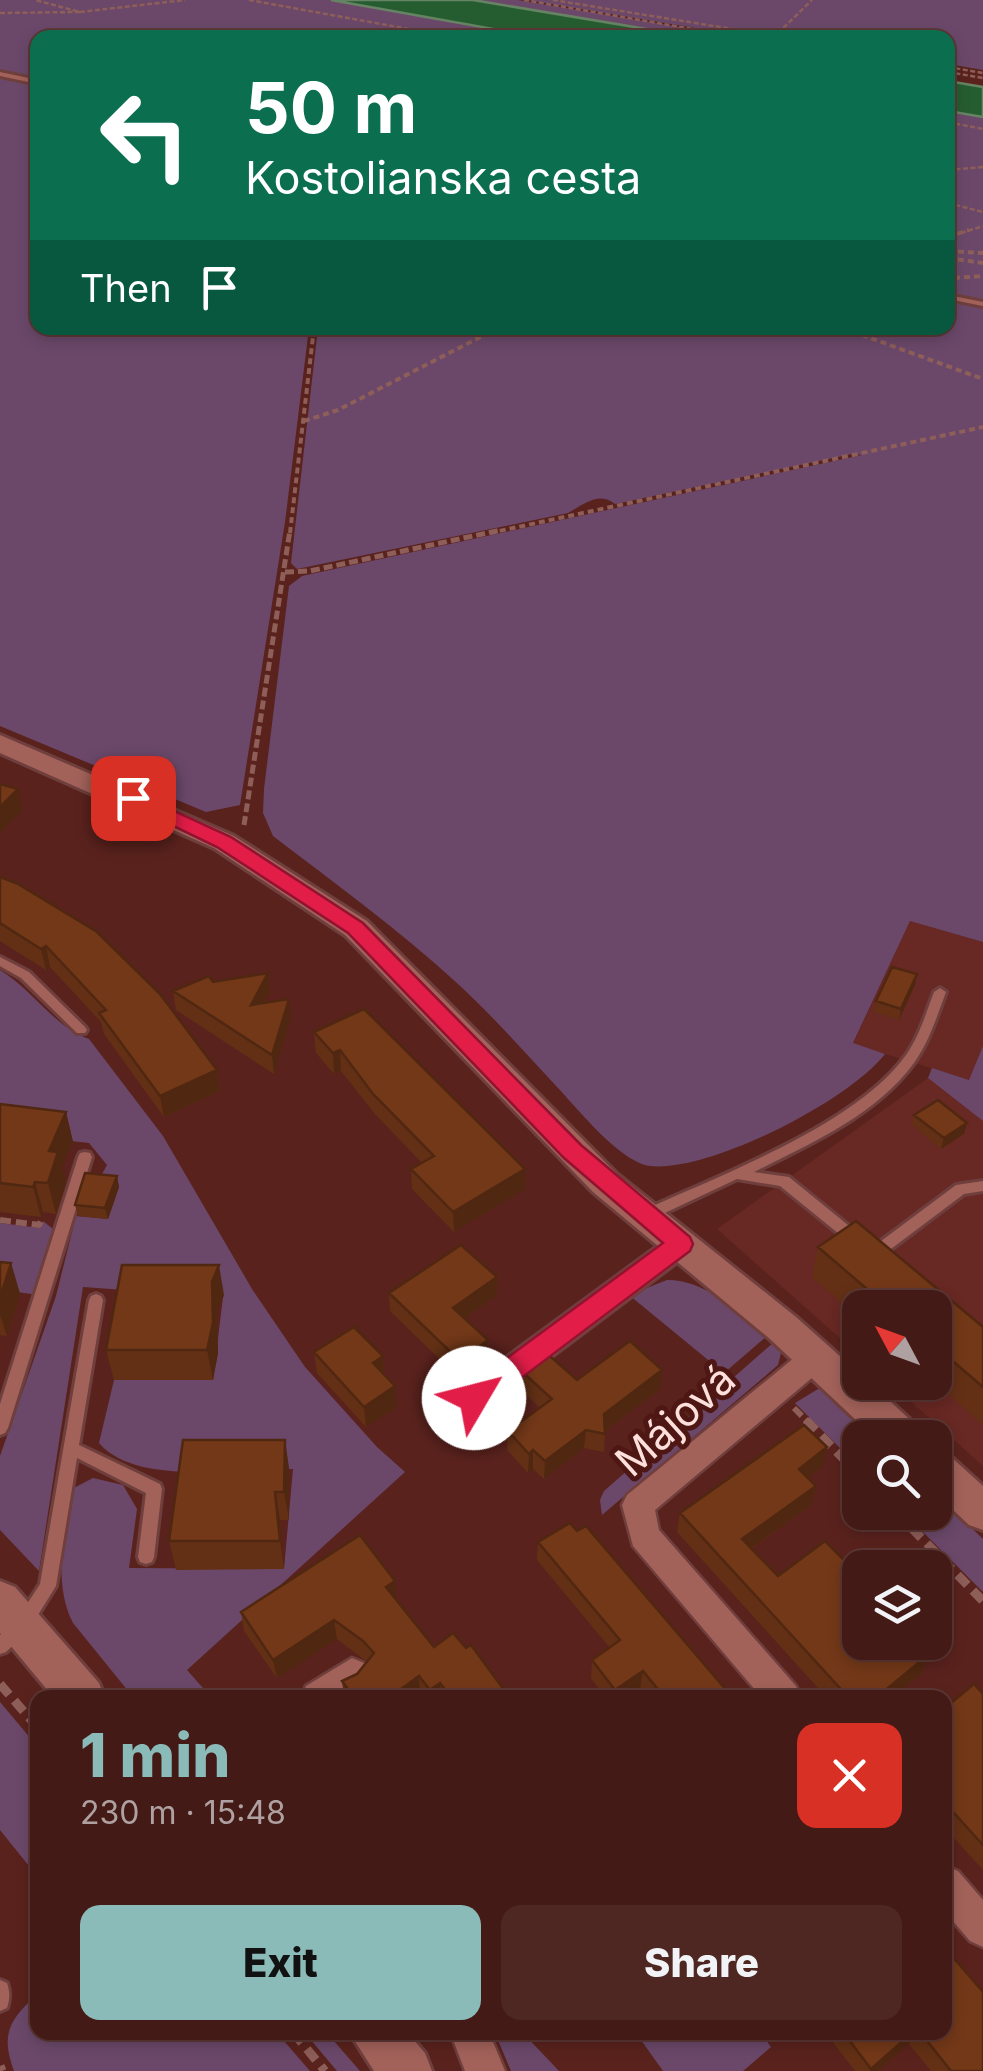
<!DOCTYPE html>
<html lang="en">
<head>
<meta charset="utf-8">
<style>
  body { margin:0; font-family:Inter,sans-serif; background:#4e2723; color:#f1f3f6; height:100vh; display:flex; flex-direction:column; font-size:38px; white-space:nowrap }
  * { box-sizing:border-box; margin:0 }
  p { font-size:32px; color:#afa1a1 }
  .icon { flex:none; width:55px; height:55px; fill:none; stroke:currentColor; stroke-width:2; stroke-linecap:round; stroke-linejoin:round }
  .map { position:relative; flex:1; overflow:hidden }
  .sheet { position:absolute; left:30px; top:1690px; width:922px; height:350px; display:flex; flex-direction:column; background:#441a16; border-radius:20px; box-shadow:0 5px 15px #0003,0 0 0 2px #5c3835 }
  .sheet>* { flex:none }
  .banner { position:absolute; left:30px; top:30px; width:925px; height:305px; border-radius:20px; box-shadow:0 5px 15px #0003,0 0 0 2px #5c3835; background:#0b6e4f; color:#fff; overflow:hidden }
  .needle { width:65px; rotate:311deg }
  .fabs { position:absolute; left:842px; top:1290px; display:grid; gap:20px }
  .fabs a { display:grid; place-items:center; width:110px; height:110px; border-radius:20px; background:#441a16; box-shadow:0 5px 15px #0003,0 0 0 2px #5c3835; font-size:50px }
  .pin { position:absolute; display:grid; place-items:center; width:85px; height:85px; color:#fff; margin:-42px; border-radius:20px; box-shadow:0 5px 15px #0006 }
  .me { position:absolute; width:110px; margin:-55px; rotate:53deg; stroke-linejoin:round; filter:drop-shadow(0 0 8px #0008) }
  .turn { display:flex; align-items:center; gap:35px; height:210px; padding:0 50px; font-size:45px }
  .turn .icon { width:130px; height:130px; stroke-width:2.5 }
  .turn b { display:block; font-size:70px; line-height:85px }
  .then { display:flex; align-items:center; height:95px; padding:0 50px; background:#0003; gap:20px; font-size:38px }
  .round { display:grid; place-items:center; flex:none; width:105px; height:105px; border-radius:20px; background:#4e2723 }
  .head { display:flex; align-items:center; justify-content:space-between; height:170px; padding:0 50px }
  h1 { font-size:60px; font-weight:800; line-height:75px; color:#8bbbb9 }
  .primary-button { display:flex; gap:20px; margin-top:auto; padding:20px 50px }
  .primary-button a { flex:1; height:115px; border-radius:20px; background:#8bbbb9; color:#111; font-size:40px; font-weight:800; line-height:115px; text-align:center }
  .primary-button a+a { background:#4e2723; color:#f1f3f6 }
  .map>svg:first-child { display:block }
  .built { fill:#682823 }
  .green { fill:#6b486a }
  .water { fill:#265d30; stroke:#668463; stroke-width:2.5 }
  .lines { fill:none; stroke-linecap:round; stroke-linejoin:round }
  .service-casing { stroke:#6f3f3d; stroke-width:6 }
  .minor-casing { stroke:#6f3f3d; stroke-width:5 }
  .tertiary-casing { stroke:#6f3f3d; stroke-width:6 }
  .path-far4 { stroke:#8e5e59; stroke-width:2.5; stroke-dasharray:5 2.5; stroke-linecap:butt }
  .path-far3 { stroke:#8e5e59; stroke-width:4; stroke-dasharray:6 4; stroke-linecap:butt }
  .path-far2 { stroke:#8e5e59; stroke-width:5; stroke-dasharray:9 4; stroke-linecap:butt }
  .path-far1 { stroke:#8e5e59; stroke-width:6; stroke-dasharray:11 5; stroke-linecap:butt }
  .path { stroke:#8e5e59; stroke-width:9; stroke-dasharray:14 8; stroke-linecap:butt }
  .service { fill:#a2625a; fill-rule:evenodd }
  .minor { fill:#a2625a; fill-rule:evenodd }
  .tertiary { fill:#a2625a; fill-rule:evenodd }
  .wall { fill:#633015 }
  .shaded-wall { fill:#502711 }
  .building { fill:#733818; stroke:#502711; stroke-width:2.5 }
  .route { fill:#e11d48; stroke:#92132f; stroke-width:2.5 }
  .labels { text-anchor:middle; stroke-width:10; stroke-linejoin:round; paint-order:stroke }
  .near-street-label { font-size:42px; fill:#fde0db; stroke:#4e1714 }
</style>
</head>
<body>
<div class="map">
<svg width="983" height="2071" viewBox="0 0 983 2071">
  <rect width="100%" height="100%" fill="#5a221d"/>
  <path class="built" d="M 910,921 L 983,942 L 983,1046 L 970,1080 L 853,1044 Z
    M 928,1078 L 983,1121 L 983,1466 L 890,1383 L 935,1382 L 935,1308 L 860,1308 L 860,1356 L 717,1229 Z"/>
  <path class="green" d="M 0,0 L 331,0 L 538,37 L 38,38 L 37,82 L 0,74 Z
    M 473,0 L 518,0 L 740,37 L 694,37 Z
    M 527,0 L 983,0 L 983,70 L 948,64 L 948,38 L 793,38 L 778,33 L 785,37 L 749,37 Z
    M 0,78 L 37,84 L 38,328 L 309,328 L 285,522 L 240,805 L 206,812 L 0,726 Z
    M 948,111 L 983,117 L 983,942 L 910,921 L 853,1043 L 885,1054 C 850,1100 709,1173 650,1166 C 620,1162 578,1109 558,1088 C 525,1053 493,1016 458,984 C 399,930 336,884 273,836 L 263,813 L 264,789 L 289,586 L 302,576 L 862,455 L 852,454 L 615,504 C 599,491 584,504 568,513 L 297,569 L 291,563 L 318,328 L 948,328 Z
    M 0,970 C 32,989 54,1027 89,1039 L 163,1136 L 252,1289 L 305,1367 L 377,1447 L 405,1472 L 187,1670 L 211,1697 L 133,1697 L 73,1623 C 53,1585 63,1528 72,1489 L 93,1478 L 123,1485 L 137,1509 L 129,1568 L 284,1569 L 293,1469 C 239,1469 135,1486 99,1443 L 114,1380 L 213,1380 L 223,1297 L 83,1287 L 39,1571 L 0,1530 L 0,1456 L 56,1296 L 76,1216 L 108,1219 L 96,1185 L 107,1165 L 89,1143 L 0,1133 Z
    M 983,1046 L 983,1121 L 928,1078 L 932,1068 L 969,1080 Z
    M 43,1221 L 54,1230 L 40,1289 L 32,1294 L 0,1290 L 0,1223 L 40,1228 Z
    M 667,1280 C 707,1280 738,1312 767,1336 L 724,1373 L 629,1295 Z
    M 774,1342 L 781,1353 L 778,1365 L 602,1515 L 600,1500 L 604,1491 Z
    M 818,1389 L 829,1392 L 877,1437 L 860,1438 L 860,1468 L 795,1403 Z
    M 935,1493 L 983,1539 L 983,1592 L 904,1513 L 935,1512 Z
    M 0,1702 L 37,1746 L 37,1876 L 0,1830 Z
    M 37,1994 L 38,2032 L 277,2033 L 310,2071 L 14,2071 C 0,2033 10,2020 37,1994 Z
    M 305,2033 L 327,2033 L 360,2071 L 337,2071 Z
    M 495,2033 L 523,2033 L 559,2071 L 511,2071 Z
    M 636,2033 L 761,2033 L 771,2047 L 743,2071 L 663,2071 Z"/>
  <path class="water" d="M 331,0 L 473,0 L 694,37 L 538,37 Z
    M 948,81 L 983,87 L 983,117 L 948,111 Z"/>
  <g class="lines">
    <g class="service-casing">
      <path id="service" d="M 0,72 L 38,80 L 38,84 L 0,76 Z
        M 948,295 L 983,302 L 983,306 L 948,299 Z
        M 0,957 L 29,972 L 85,1027 L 87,1030 L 85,1033 L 77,1033 L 21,978 L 0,966 Z
        M 940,988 L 946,992 C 937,1016 929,1042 914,1063 C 876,1115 810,1144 754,1172 L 789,1177 L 859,1234 L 861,1238 L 859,1242 L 854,1243 L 849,1242 L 780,1186 L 737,1179 L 652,1219 L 642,1219 L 640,1215 L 642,1211 C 720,1175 856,1125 906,1055 C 919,1037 926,1013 934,992 Z
        M 85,1152 L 90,1153 L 92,1157 L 8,1428 L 5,1433 L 0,1435 L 0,1404 L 78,1157 L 80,1153 Z
        M 983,1181 L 983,1191 L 964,1194 L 879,1258 L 874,1260 L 869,1258 L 867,1254 L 869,1250 L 956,1185 Z
        M 96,1294 L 101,1296 L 103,1300 L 79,1445 L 160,1484 L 162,1489 L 154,1557 L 152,1562 L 146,1564 L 140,1562 L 138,1557 L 146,1493 L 77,1458 L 56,1586 L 28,1631 L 6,1652 L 0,1654 L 0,1635 L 16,1621 L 40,1584 L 89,1300 L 91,1296 Z
        M 0,1980 L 7,1983 C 10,1992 10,1999 7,2008 L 0,2011 Z"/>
    </g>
    <g class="minor-casing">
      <path id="minor" d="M 681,1233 L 691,1236 L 695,1244 L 691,1252 L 485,1407 L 474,1411 L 463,1407 L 459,1398 L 463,1389 L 671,1236 Z
        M 816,1345 L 826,1348 L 831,1357 L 826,1366 L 655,1510 L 659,1530 L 796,1686 L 801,1698 L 762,1698 L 633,1546 L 622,1505 L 627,1495 L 806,1348 Z
        M 352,1658 L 364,1663 L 369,1674 C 356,1703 328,1698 301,1698 L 306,1686 Z
        M 945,1866 L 958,1871 L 983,1900 L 983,1947 L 970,1941 L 945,1912 Z
        M 450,2032 L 489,2032 L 505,2071 L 465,2071 Z"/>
    </g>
    <g class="tertiary-casing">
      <path id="tertiary" d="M 0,735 L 234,836 L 367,921 L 617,1174 L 796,1317 L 860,1374 L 860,1382 L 869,1382 L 917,1426 L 923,1438 L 875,1438 L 770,1339 L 593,1192 L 345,935 L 214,848 L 0,753 Z
        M 935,1449 L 949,1455 L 983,1486 L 983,1530 L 969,1525 L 935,1493 Z
        M 0,1581 L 15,1587 L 99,1683 L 105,1698 L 54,1698 L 0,1633 Z
        M 349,2032 L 407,2032 L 425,2053 L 432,2071 L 374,2071 Z"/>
    </g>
    <path class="path-far4" d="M 249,0 L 458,38
      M 524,0 L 745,38
      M 553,0 L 788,38
      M 80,12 L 185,0
      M 0,13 L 80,12 L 35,0
      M 778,33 L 812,0
      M 948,67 L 983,73
      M 948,72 L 983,78
      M 948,122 L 983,129
      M 948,170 L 983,167
      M 948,203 L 983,212
      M 961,233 L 983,226"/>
    <path class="path-far3" d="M 948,237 L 969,230
      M 948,251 L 983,253
      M 948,258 L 983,263
      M 954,278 L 983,276
      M 843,328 L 983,379
      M 304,421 L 338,410 L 498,328
      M 290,533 L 314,328
      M 490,533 L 983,427"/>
    <path class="path-far2" d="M 285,572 L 310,571 L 501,530
      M 244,825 L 290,530"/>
    <path class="path-far1" d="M 0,1220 L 39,1225 L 41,1221
      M 794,1408 L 808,1422"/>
    <path class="path" d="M 806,1420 L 860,1476
      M 896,1512 L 983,1601
      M 0,1684 L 38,1728
      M 293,2032 L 325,2071
      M 0,2066 L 2,2071"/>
    <use href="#service" class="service"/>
    <use href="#minor" class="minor"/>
    <use href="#tertiary" class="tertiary"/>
  </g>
  <path class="wall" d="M 0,877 L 217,1070 L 220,1091 L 164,1117 L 104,1034 L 101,1022 L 50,967 L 46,970 L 0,941 Z
    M 268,973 L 270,992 L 264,1003 L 291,1018 L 274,1074 L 176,1010 L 173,991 Z
    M 915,985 L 899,1020 L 874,1012 L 876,1001 Z
    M 314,1032 L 525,1189 L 454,1232 L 412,1189 L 411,1169 L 422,1163 L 375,1114 L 341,1071 L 334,1074 L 316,1053 Z
    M 0,1104 L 66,1112 L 73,1142 L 62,1167 L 66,1182 L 56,1214 L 43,1212 L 41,1217 L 0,1212 Z
    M 914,1115 L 964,1134 L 941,1149 L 912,1125 Z
    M 117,1176 L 119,1187 L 108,1219 L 78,1216 L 75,1205 Z
    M 818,1247 L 983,1327 L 983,1425 L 934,1382 L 935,1308 L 860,1308 L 860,1319 L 812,1277 Z
    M 0,1262 L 11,1263 L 20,1294 L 7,1336 L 0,1335 Z
    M 497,1277 L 497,1295 L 464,1319 L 488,1358 L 460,1379 L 390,1311 L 389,1293 Z
    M 224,1295 L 217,1312 L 218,1353 L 213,1380 L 114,1380 L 106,1350 Z
    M 314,1352 L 383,1356 L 384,1374 L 397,1407 L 366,1427 L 317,1373 Z
    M 518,1368 L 577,1380 L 660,1389 L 605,1431 L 604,1452 L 584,1448 L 544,1479 L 533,1469 L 528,1473 L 507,1450 L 508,1431 L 540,1408 L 518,1387 Z
    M 285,1440 L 289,1469 L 289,1520 L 280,1520 L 284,1569 L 176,1570 L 169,1541 Z
    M 823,1466 L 808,1478 L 816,1486 L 811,1505 L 751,1549 L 778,1576 L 855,1580 L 928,1655 L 922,1673 L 892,1698 L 827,1698 L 677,1532 L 680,1513 Z
    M 538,1542 L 733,1698 L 648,1698 L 640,1689 L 628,1698 L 606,1698 L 591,1678 L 592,1660 L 610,1648 L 537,1560 Z
    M 396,1599 L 434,1647 L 466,1648 L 510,1698 L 423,1698 L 420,1694 L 416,1698 L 344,1698 L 342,1681 L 357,1674 L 367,1662 L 337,1639 L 277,1678 L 244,1631 L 241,1612 Z
    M 983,1694 L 983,1870 L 945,1828 L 945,1708 Z
    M 825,2032 L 945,2032 L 983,2071 L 931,2071 L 909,2044 L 878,2071 L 855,2071 Z"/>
  <path class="shaded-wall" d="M 18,789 L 23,810 L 0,833 L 0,807 Z
    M 46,946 L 50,967 L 46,970 L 41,949 Z
    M 268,973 L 270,992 L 253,1024 L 251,1005 Z
    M 917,974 L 915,985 L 899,1020 L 901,1009 Z
    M 289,999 L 291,1018 L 274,1074 L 272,1055 Z
    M 340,1050 L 341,1071 L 334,1074 L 333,1053 Z
    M 217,1070 L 220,1091 L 164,1117 L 160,1096 Z
    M 66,1112 L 73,1142 L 62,1167 L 66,1182 L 56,1214 L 48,1183 L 49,1151 Z
    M 967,1123 L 964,1134 L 941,1149 L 944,1138 Z
    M 525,1169 L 525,1189 L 454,1232 L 453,1212 Z
    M 117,1176 L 119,1187 L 108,1219 L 105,1208 Z
    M 35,1182 L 43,1212 L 41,1217 L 33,1187 Z
    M 11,1263 L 20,1294 L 7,1336 L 0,1315 L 0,1298 Z
    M 219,1265 L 224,1295 L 217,1312 L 218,1353 L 213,1380 L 207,1350 L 212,1282 Z
    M 497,1277 L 497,1295 L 453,1327 L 453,1308 Z
    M 488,1340 L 488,1358 L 460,1379 L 460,1361 Z
    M 383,1356 L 384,1376 L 373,1363 Z
    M 662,1370 L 660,1389 L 602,1433 L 604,1414 Z
    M 395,1386 L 397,1407 L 366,1427 L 364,1407 Z
    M 586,1430 L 584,1448 L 544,1479 L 545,1461 Z
    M 285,1440 L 289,1469 L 289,1520 L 284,1492 Z
    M 827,1447 L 823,1466 L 794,1489 L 799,1469 Z
    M 533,1450 L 533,1469 L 528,1473 L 529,1454 Z
    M 816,1486 L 811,1505 L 738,1558 L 742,1539 Z
    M 275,1492 L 280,1520 L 284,1569 L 280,1541 Z
    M 395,1581 L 396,1600 L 386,1587 Z
    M 334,1620 L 337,1639 L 277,1678 L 273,1660 Z
    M 928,1655 L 922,1673 L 892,1698 L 881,1698 L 883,1692 Z
    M 643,1671 L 640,1689 L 628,1698 L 614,1698 L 615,1690 Z
    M 419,1676 L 420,1694 L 416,1698 L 389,1698 Z
    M 440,1683 L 441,1698 L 430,1698 L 430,1690 Z
    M 913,2032 L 915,2032 L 909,2044 L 878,2071 L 870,2071 Z"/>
  <path class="building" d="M 0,784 L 18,789 L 0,807 Z
    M 0,877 L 18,884 L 97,932 L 160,994 L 217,1070 L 160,1096 L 99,1013 L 106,1010 L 46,946 L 41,949 L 0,923 Z
    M 892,967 L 917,974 L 901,1009 L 876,1001 Z
    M 268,973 L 251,1005 L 289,999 L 272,1055 L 173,991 L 209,976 L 213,982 Z
    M 364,1009 L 525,1169 L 453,1212 L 411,1169 L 434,1156 L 373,1094 L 340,1050 L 333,1053 L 314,1032 Z
    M 938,1100 L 967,1123 L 944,1138 L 914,1115 Z
    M 0,1104 L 66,1112 L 49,1151 L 58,1152 L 48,1183 L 35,1182 L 33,1187 L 0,1183 Z
    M 85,1173 L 117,1176 L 105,1208 L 75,1205 Z
    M 856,1221 L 983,1327 L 983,1387 L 935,1346 L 935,1308 L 889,1308 L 818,1247 Z
    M 461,1245 L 497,1277 L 453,1308 L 488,1340 L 460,1361 L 389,1293 Z
    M 0,1262 L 11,1263 L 0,1298 Z
    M 122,1265 L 219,1265 L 212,1282 L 213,1323 L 207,1350 L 106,1350 Z
    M 354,1327 L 383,1356 L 373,1363 L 395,1386 L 364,1407 L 314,1352 Z
    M 630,1341 L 662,1370 L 604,1414 L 605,1434 L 586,1430 L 545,1461 L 533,1450 L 529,1454 L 508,1431 L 552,1399 L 518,1368 L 543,1350 L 577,1380 Z
    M 804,1425 L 827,1447 L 799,1469 L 816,1486 L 742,1539 L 778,1576 L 825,1541 L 857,1573 L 852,1577 L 860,1585 L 860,1642 L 916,1642 L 928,1655 L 883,1692 L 889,1698 L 849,1698 L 680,1513 Z
    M 183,1440 L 285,1440 L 284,1492 L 275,1492 L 280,1541 L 169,1541 Z
    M 570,1523 L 577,1531 L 586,1526 L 733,1698 L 665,1698 L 643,1671 L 615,1690 L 592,1660 L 620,1640 L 538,1542 Z
    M 360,1535 L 395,1581 L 386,1587 L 434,1647 L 453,1633 L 466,1648 L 471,1645 L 510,1698 L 451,1698 L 440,1683 L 430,1690 L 419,1676 L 389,1698 L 354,1698 L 342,1681 L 357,1674 L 374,1653 L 363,1641 L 334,1620 L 273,1660 L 241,1612 Z
    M 974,1684 L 983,1694 L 983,1845 L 945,1803 L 945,1708 Z
    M 945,1948 L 983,1992 L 983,2071 L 951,2071 L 920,2032 L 945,2032 Z
    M 843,2032 L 913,2032 L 871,2069 Z"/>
  <path class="route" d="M 133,792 L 231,837 L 363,923 L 581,1145 L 690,1237 L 693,1244 L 690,1251 L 484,1406 L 465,1406 L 461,1398 L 465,1389 L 663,1243 L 564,1158 L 348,933 L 217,847 L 126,803 L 123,798 Z"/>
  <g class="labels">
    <g class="near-street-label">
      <text transform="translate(675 1420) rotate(-42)" y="15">Májová</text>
    </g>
  </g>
</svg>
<div class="fabs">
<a><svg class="needle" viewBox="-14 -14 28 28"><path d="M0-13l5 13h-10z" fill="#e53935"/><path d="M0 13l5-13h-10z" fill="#afa1a1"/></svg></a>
<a><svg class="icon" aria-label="search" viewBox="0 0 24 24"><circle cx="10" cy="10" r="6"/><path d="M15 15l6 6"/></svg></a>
<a><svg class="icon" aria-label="layers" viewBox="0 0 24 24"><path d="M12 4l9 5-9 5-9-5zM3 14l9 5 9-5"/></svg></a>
</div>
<div class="pin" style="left:133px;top:798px;background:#d93025"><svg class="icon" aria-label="arrive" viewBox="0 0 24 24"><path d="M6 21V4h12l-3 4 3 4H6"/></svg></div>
<svg class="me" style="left:474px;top:1398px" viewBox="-20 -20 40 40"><circle r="19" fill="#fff"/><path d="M0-13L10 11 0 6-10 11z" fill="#e11d48"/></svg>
<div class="banner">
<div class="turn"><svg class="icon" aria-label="left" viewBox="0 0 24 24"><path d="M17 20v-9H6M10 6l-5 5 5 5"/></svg><div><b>50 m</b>Kostolianska cesta</div></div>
<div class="then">Then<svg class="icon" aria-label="arrive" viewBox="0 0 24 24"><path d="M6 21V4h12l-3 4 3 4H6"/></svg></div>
</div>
<section class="sheet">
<div class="head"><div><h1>1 min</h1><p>230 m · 15:48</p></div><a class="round" style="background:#d93025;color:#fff"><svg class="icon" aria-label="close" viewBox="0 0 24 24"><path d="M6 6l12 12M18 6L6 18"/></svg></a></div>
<div class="primary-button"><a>Exit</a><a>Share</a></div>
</section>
</div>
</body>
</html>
